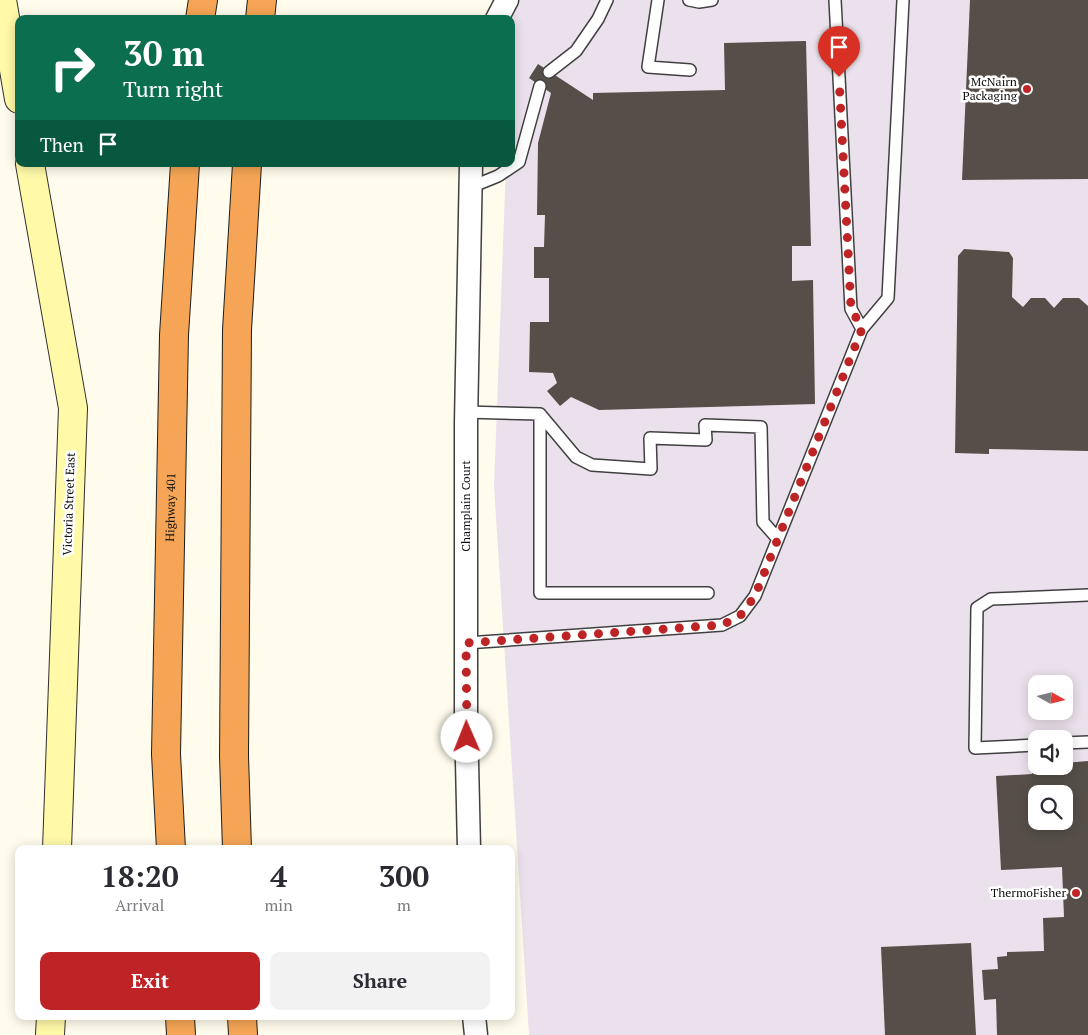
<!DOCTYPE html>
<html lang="en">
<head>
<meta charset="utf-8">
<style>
  body { margin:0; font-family:"PT Serif",serif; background:#f2f2f3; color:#2b2b33; height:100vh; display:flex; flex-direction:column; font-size:19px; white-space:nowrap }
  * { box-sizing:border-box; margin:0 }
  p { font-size:16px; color:#7c7c81 }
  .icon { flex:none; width:28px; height:28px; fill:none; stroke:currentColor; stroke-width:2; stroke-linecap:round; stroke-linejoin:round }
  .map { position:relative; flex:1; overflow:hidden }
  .sheet { position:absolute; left:15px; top:845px; width:500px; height:175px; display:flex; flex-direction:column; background:#fff; border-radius:10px; box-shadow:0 2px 12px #0003 }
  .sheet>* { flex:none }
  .banner { position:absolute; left:15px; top:15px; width:500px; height:152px; border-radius:10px; box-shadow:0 2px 12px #0003; background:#0b6e4f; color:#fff; overflow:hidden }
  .needle { width:32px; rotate:98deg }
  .buttons { position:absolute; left:1028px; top:675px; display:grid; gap:10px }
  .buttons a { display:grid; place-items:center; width:45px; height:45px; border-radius:10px; background:#fff; box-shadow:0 2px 12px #0003; font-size:25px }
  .pin { position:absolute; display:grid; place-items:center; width:42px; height:42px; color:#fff; margin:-51px -21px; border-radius:50% 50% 50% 0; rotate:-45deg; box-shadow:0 0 5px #0007 }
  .pin .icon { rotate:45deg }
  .me { position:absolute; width:55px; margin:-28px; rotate:359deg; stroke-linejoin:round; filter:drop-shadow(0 0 4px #0008) }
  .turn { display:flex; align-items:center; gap:18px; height:105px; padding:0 25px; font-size:22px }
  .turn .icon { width:65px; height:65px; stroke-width:2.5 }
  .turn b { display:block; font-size:35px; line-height:42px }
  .then { display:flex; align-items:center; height:48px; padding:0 25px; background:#0003; gap:10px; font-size:19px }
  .eta { display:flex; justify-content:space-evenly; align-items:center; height:85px; text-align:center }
  .eta b { font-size:30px; font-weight:700; line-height:35px }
  .cta { display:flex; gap:10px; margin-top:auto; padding:10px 25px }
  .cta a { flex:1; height:58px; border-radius:10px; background:#be2425; color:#fff; font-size:20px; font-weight:700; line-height:58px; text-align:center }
  .cta a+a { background:#f2f2f3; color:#2b2b33 }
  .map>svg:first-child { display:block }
  .industrial { fill:#ebe1ec; fill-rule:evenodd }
  .building { fill:#564f49; fill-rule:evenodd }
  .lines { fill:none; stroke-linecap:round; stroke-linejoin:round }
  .lane-casing { stroke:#404040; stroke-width:14 }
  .street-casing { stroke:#404040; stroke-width:25 }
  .secondary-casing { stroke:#2f2f2f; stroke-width:30 }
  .highway-casing { stroke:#1e1e1e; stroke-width:30 }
  .lane { stroke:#fff; stroke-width:11 }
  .street { stroke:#fff; stroke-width:22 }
  .secondary { stroke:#fff9a8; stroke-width:28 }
  .highway { stroke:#f5a555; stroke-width:28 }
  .route { stroke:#be2425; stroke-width:9; stroke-dasharray:0 16.2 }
  .poi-dot { fill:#be2425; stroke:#fff; stroke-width:2 }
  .labels { text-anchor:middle; stroke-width:5; stroke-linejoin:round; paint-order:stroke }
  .poi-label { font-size:12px; fill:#0d0d0d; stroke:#fff; text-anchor:end }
  .street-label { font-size:12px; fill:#0d0d0d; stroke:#fff }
</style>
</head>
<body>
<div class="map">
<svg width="1088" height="1035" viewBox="0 0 1088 1035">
  <rect width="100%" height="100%" fill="#fffced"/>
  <path class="industrial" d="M 512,0 L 1088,0 L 1088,1035 L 529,1035 L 494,486 L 506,164 L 511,164 ZM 1036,684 L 1064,684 L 1064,711 L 1036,711 ZM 1036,739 L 1064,739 L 1064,766 L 1036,766 ZM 1036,794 L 1064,794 L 1064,821 L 1036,821 Z"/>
  <path class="building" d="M 970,0 L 1088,0 L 1088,179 L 962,180 Z
    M 806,41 L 811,246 L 792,246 L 792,281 L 813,280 L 815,404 L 599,410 L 571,397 L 560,406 L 547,391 L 557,383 L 553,373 L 529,372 L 530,322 L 549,322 L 549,278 L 534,278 L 534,247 L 544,247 L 545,215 L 537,215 L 538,143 L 551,93 L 529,78 L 538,64 L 593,100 L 593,93 L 725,90 L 724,43 Z
    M 964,249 L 1009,252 L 1013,258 L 1012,297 L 1023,307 L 1031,298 L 1045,298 L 1054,308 L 1063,298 L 1079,298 L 1088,306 L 1088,451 L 989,449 L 989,454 L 955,453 L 958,256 Z
    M 1088,761 L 1088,1035 L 997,1035 L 996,999 L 984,1000 L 982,970 L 998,969 L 997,957 L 1007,956 L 1007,952 L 1044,951 L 1043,918 L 1064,917 L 1062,867 L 1001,870 L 996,776 L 1032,774 L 1031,764 L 1036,764 L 1036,766 L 1064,766 L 1064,763 ZM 1036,794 L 1064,794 L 1064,821 L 1036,821 Z
    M 971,943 L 976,1035 L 885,1035 L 881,947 Z"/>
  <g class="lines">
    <g class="lane-casing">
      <path id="lane" d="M 658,0 L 648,67 L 690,70
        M 689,0 L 699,2 L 712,0
        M 835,0 L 851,309 L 862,329
        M 549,72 L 576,51 L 598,19 L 607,0
        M 471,187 L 498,176 L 519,162 L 540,86
        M 466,412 L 540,414 L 540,593 L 708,593
        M 540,414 L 576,457 L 592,465 L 651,469 L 650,438 L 706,440 L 705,425 L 761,427 L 763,522 L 778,539
        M 466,643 L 722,625 L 740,616 L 755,596 L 862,329 L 888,298 L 903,0
        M 1064,743 L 1088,742
        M 1036,745 L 975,748 L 977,608 L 991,599 L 1088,595"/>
    </g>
    <g class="street-casing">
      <path id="street" d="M 497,19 L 507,0
        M 469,849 L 466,718 L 466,423 L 471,164
        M 474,1016 L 476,1035"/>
    </g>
    <g class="secondary-casing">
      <path id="secondary" d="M 2,0 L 19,99
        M 30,164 L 73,408 L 57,849
        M 50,1035 L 51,1016"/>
    </g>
    <g class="highway-casing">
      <g id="highway">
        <path d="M 200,19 L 203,0"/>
        <path d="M 260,19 L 262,0"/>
        <path id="s1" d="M 171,849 L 166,754 L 174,335 L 185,164"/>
        <path d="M 237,849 L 234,756 L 237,330 L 247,164"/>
        <path d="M 180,1016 L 181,1035"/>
        <path d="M 242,1016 L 243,1035"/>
      </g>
    </g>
    <use href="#lane" class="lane"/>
    <use href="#street" class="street"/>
    <use href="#secondary" class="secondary"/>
    <use href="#highway" class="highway"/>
  </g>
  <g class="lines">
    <path class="route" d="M 467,737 L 466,643 L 722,625 L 740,616 L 755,596 L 862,329 L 851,308 L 839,77"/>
  </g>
  <g class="poi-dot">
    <circle cx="1027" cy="89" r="5"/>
    <circle cx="1076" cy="893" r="5"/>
  </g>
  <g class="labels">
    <g class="poi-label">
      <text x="1017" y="86">McNairn<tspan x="1017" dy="14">Packaging</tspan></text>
      <text x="1066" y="897">ThermoFisher</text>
    </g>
    <g class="street-label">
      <text transform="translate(69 504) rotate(-88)" y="4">Victoria Street East</text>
      <text dy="4" stroke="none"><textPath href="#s1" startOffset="342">Highway 401</textPath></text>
      <text transform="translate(466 506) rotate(-90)" y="4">Champlain Court</text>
    </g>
  </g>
</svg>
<div class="buttons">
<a><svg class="needle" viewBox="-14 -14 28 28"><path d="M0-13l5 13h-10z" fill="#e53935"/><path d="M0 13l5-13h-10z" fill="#7c7c81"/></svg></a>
<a><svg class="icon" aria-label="sound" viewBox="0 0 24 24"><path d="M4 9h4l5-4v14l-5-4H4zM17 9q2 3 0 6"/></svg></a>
<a><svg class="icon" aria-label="search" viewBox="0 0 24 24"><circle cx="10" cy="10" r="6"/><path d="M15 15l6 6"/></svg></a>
</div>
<div class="pin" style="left:839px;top:77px;background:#d93025"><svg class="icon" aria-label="arrive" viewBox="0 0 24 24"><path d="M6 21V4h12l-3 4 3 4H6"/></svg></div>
<svg class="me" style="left:467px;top:737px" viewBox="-20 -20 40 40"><circle r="19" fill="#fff"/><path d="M0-13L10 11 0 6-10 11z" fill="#be2425"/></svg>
<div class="banner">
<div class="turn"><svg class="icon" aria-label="right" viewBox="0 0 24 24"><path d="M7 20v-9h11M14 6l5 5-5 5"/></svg><div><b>30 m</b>Turn right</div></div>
<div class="then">Then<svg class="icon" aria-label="arrive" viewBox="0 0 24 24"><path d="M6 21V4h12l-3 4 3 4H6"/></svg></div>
</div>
<section class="sheet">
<div class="eta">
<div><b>18:20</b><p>Arrival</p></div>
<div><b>4</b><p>min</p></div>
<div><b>300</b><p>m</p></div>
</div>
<div class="cta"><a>Exit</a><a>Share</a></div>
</section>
</div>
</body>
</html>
